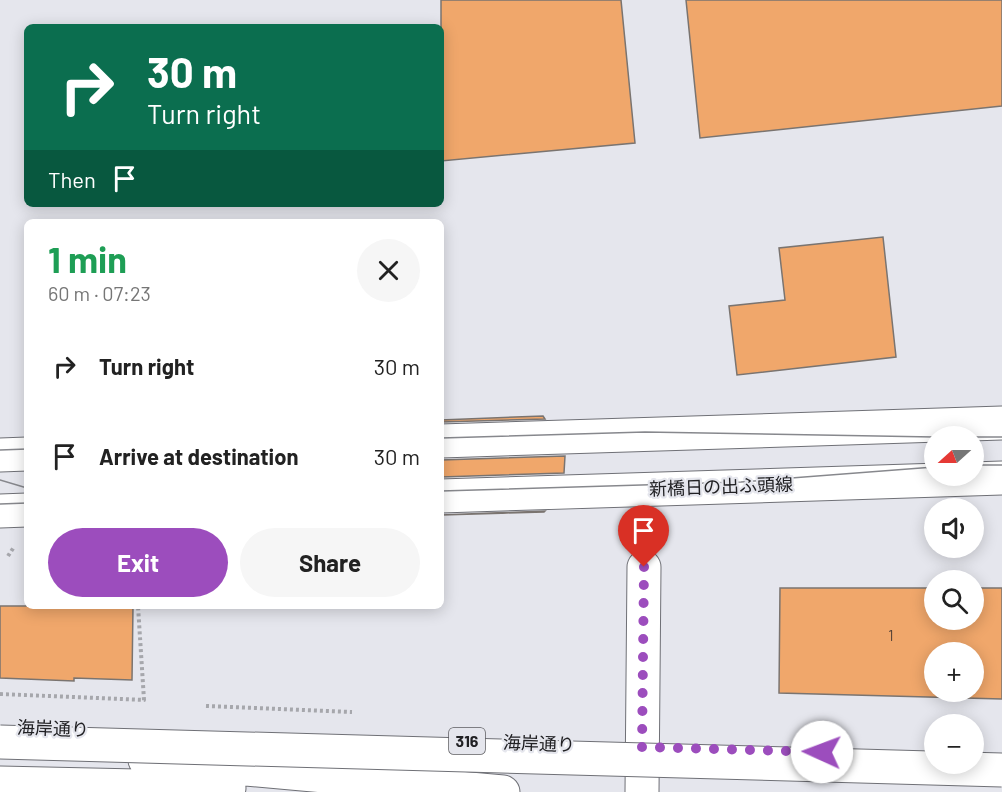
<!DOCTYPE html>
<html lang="en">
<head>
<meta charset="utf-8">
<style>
  body { margin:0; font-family:Barlow,"Noto Sans JP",sans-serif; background:#f6f6f6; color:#222; height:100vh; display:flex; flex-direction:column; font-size:22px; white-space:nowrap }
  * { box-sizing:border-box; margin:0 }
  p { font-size:20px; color:#767676 }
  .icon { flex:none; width:33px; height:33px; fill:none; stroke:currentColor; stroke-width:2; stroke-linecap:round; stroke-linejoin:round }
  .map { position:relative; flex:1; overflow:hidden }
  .drawer { position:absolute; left:24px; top:219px; width:420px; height:390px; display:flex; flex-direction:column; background:#fff; border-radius:9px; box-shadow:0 3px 15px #0003 }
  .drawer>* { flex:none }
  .hud { position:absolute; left:24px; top:24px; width:420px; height:183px; border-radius:9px; box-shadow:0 3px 15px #0003; background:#0b6e4f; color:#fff; overflow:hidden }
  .needle { width:39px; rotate:249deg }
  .controls { position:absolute; left:924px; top:426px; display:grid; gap:12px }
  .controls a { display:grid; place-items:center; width:60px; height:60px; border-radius:50%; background:#fff; box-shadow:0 3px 15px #0003; font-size:30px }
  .pin { position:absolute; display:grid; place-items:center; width:51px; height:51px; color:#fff; margin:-62px -26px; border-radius:50% 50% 50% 0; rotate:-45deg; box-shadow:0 0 6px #0007 }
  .pin .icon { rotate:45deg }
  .me { position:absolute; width:66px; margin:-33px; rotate:272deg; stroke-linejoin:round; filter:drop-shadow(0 0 4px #0008) }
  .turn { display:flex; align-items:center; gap:21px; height:126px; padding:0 24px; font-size:27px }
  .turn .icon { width:78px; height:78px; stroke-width:2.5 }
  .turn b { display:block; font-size:42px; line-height:51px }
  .then { display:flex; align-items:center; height:57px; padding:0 24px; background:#0003; gap:12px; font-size:22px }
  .round { display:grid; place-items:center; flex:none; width:63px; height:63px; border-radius:32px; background:#f6f6f6 }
  .summary { display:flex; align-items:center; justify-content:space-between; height:102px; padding:0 24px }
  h1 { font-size:36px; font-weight:700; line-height:45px; color:#1e9e55 }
  .primary-button { display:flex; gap:12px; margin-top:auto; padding:12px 24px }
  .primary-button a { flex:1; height:69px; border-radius:36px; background:#9c4dbd; color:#fff; font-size:24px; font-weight:700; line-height:69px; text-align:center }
  .primary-button a+a { background:#f6f6f6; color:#222 }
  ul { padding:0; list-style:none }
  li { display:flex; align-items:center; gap:18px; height:90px; padding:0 24px }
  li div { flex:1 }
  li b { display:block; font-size:22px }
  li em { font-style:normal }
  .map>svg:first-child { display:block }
  .building { fill:#f0a76b; stroke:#7a7470; stroke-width:1.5; fill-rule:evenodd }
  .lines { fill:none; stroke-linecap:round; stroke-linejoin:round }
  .minor-casing { stroke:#6f7076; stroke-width:35 }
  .major-casing { stroke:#6f7076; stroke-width:35 }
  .highway-casing { stroke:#6f7076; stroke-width:35 }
  .path { stroke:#a6a7ac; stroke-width:4; stroke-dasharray:3 3; stroke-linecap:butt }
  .minor { stroke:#fff; stroke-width:33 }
  .major { stroke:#fff; stroke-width:33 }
  .highway { stroke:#fff; stroke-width:33 }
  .tram { stroke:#87888d; stroke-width:1.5 }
  .highway-bridge-casing { stroke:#6f7076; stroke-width:35; stroke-linecap:butt }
  .highway-bridge { stroke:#fff; stroke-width:33 }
  .route { stroke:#9c4dbd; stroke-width:10; stroke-dasharray:0 18 }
  .labels { text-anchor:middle; stroke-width:4.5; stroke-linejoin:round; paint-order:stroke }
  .number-label { font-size:15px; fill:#554236 }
  .shield { fill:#e5e6ed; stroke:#5c5c60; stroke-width:1.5 }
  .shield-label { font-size:16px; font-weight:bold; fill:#212124 }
  .street-label { font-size:18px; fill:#212124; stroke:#e5e6ed }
</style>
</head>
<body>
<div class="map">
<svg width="1002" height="792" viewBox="0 0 1002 792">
  <rect width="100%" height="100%" fill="#e5e6ed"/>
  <path class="building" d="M 441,0 L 621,0 L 635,143 L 441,161 Z
    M 686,0 L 1002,0 L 1002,106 L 700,138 Z
    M 883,237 L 896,357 L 737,375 L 729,306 L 785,300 L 779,248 Z
    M 543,416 L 545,419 L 441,422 L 441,420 Z
    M 565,456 L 564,473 L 441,477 L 441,460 Z
    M 545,511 L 544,512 L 441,515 Z
    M 780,588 L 934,588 L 934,620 L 974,620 L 974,588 L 1002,588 L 1002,699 L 779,693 ZM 934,652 L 974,652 L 974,692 L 934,692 Z
    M 0,606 L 133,606 L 132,680 L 74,678 L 74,681 L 0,678 Z"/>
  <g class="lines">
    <g class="minor-casing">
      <path id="minor" d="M 642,792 L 644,567"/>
    </g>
    <g class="major-casing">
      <path id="major" d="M 441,441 L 1002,423
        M 0,455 L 27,454
        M 441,496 L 1002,478
        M 0,511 L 27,510"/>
    </g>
    <g class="highway-casing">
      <path id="highway" d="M 145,760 L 503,792
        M 0,783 L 229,788"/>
    </g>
    <path class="path" d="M 8,556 L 14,547
      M 0,694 L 144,700 L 138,606
      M 206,706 L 352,712"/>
    <use href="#minor" class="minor"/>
    <use href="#major" class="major"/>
    <use href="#highway" class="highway"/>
    <path class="tram" d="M 974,437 L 1002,437
      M 441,438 L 645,432 L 934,437
      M 0,450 L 27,449
      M 974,465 L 1002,465
      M 0,480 L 27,488
      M 441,491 L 741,482 L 934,467
      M 0,504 L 27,503"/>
    <g class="highway-bridge-casing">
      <path id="highway-bridge" d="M 0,742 L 1002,770"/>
    </g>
    <use href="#highway-bridge" class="highway-bridge"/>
  </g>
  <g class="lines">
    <path class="route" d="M 644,567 L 642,747 L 822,752"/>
  </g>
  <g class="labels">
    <g class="number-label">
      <text x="891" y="641">1</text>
    </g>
    <rect class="shield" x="449" y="728" width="36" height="26" rx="4.5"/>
    <g class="shield-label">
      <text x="467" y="747">316</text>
    </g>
    <g class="street-label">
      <text transform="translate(721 487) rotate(-2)" y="6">新橋日の出ふ頭線</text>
      <text transform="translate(53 729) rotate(2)" y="6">海岸通り</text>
      <text transform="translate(539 744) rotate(2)" y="6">海岸通り</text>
    </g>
  </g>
</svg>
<div class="controls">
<a><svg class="needle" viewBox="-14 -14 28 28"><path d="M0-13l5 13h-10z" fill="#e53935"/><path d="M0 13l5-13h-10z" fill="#767676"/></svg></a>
<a><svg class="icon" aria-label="sound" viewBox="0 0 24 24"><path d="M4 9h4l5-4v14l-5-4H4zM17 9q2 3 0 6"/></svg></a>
<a><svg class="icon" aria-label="search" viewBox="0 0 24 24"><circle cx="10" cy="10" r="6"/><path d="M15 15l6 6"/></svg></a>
<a>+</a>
<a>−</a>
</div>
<div class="pin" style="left:644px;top:567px;background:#d93025"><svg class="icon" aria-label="arrive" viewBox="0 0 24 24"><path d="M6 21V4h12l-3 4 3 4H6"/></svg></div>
<svg class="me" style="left:822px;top:752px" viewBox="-20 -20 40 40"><circle r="19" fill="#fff"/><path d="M0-13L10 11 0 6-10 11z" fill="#9c4dbd"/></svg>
<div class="hud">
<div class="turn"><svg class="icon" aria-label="right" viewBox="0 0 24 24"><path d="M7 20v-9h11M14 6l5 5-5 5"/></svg><div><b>30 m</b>Turn right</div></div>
<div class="then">Then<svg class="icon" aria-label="arrive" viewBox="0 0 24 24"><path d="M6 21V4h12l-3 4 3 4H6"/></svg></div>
</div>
<section class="drawer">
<div class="summary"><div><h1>1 min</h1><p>60 m · 07:23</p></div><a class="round"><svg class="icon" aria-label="close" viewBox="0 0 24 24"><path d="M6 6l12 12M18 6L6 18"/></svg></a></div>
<ul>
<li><svg class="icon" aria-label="right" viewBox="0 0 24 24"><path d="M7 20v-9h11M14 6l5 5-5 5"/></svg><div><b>Turn right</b></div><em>30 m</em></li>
<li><svg class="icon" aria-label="arrive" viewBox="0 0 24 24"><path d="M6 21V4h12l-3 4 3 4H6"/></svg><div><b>Arrive at destination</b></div><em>30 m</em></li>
</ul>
<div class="primary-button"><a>Exit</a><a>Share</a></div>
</section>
</div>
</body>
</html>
